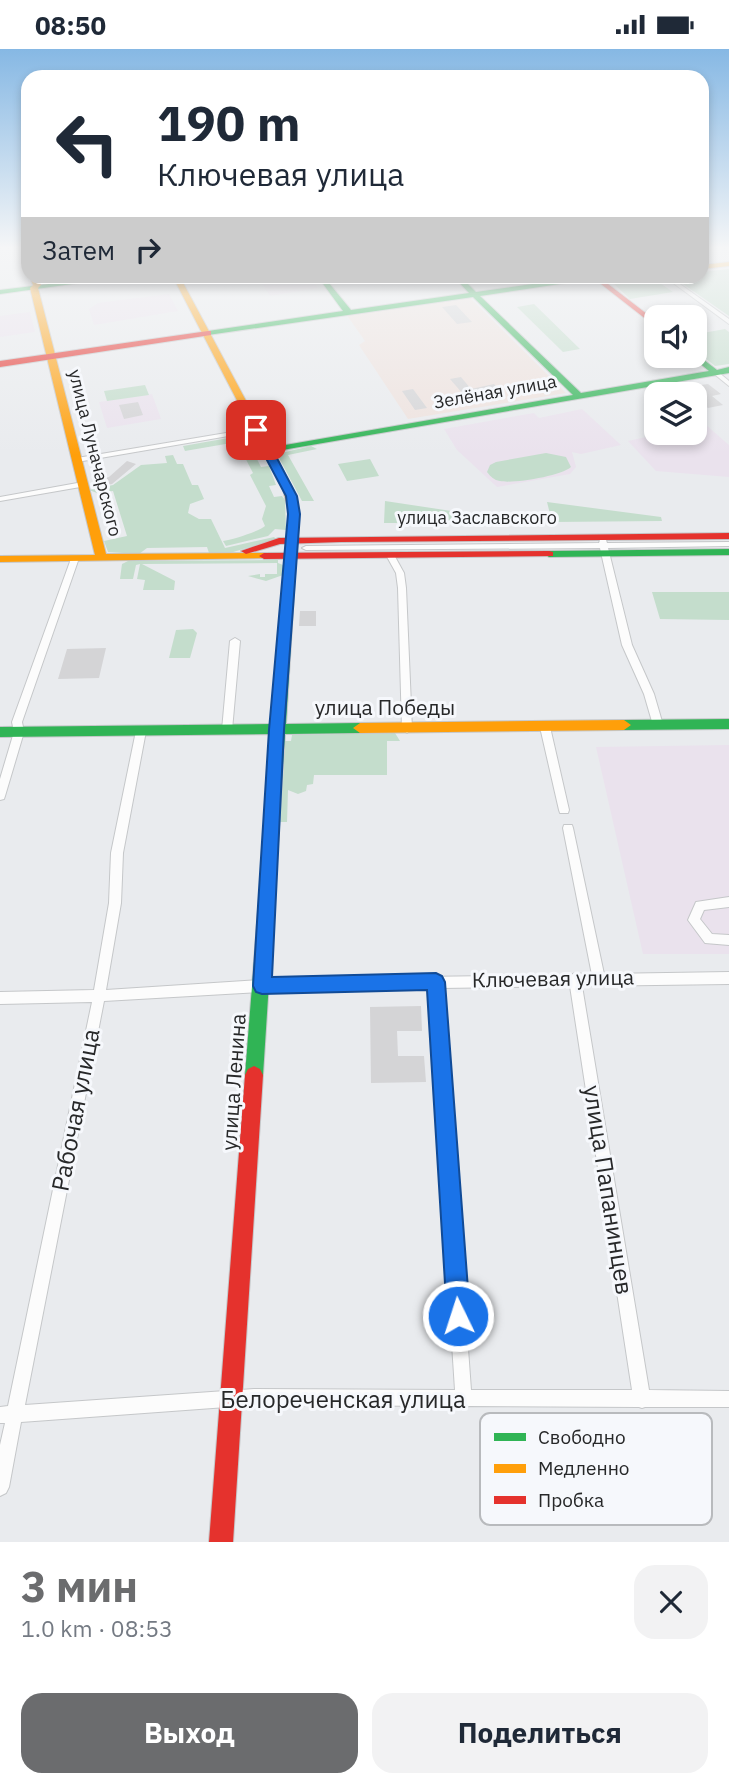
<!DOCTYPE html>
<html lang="ru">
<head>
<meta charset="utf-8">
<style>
  body { margin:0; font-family:"IBM Plex Sans",sans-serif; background:#f2f2f3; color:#1f2937; height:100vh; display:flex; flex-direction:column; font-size:26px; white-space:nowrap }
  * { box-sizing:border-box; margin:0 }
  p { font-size:23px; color:#747a83 }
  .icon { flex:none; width:38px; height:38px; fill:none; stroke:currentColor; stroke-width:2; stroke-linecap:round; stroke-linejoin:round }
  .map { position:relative; height:1493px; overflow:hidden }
  .panel { display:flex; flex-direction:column; background:#fff; flex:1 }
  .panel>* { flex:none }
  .top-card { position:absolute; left:21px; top:21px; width:688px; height:214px; border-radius:21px; box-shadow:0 4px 10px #0003; background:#fff; color:#1f2937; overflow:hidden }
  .controls { position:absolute; left:644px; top:256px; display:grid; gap:14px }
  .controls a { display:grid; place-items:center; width:63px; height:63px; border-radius:14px; background:#fff; box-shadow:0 4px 10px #0003; font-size:35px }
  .pin { position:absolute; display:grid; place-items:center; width:60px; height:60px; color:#fff; margin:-30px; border-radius:14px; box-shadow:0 4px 10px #0006 }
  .me { position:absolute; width:77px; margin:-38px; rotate:356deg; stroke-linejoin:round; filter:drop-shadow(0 0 5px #0008) }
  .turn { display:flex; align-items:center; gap:24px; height:147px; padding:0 21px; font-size:32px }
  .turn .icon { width:91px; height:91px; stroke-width:2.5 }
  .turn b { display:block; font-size:49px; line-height:60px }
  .then { display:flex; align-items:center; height:66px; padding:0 21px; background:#0003; gap:14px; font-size:26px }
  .round { display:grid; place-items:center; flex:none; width:74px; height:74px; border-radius:21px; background:#f2f2f3 }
  .overview { display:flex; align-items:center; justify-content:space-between; height:119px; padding:0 21px }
  h1 { font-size:42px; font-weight:700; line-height:52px; color:#6b6c6e }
  .primary-button { display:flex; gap:14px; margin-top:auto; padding:14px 21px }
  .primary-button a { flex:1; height:80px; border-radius:21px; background:#6b6c6e; color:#fff; font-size:28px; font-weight:700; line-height:80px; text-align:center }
  .primary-button a+a { background:#f2f2f3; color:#1f2937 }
  .status { display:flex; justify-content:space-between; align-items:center; height:49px; padding:0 35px; background:#fff; direction:ltr }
  .status svg { height:19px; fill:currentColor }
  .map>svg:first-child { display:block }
  .education { fill:#eae2ed }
  .medical { fill:#eee2de }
  .green { fill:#c4ddcc }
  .building { fill:#d4d4d6 }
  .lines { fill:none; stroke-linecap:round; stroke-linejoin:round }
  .street-casing { stroke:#c5c7c9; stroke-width:2 }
  .fast-casing { stroke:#c5c7c9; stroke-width:2 }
  .slow-casing { stroke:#c5c7c9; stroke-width:2 }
  .jam-casing { stroke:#c5c7c9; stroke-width:2 }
  .street { fill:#fcfcfc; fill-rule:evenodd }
  .fast { fill:#30b455; fill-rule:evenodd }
  .slow { fill:#ff9f0a; fill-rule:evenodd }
  .jam { fill:#e5322d; fill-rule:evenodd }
  .route { fill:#1a73e8; stroke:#114b97; stroke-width:2 }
  .labels { text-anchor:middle; stroke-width:6; stroke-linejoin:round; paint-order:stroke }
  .far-street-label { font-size:18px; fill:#272829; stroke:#f6f8fc }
  .street-label { font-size:21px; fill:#272829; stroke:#f6f8fc }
  .near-street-label { font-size:24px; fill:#272829; stroke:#f6f8fc }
  .key { fill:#f6f8fc; stroke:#b8babd; stroke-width:2 }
  .key-label { font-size:19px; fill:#272829 }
</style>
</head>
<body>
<div class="status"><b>08:50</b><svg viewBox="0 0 49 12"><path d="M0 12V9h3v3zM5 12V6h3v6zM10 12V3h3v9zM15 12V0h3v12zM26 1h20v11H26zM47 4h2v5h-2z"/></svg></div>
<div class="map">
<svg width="729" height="1493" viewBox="0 0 729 1493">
  <rect width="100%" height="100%" fill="#e9ebee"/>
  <path class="education" d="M 285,228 L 309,228 L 318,239 L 270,247 L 260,231 Z
    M 169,245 L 178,262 L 94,276 L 89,260 L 98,254 Z
    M 30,263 L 35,283 L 0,288 L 0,267 Z
    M 152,345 L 161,370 L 107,379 L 99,353 Z
    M 582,360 L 621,396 L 581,405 L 572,403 L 576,418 L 570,425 L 497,438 L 457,401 L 444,380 L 534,364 L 539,369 Z
    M 706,376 L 729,396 L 729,428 L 656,422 L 628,392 L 669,383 L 695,383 L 695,378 Z
    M 729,696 L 729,905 L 643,905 L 596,698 Z"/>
  <path class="medical" d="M 468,247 L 566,344 L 408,370 L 359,296 L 365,292 L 346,265 Z"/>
  <path class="green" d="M 729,220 L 729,267 L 673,228 L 702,228 L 702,223 Z
    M 651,228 L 673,243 L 630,250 L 611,232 Z
    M 534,255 L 580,300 L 563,303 L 517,258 Z
    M 695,278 L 703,284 L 725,280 L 729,283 L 729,315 L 715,317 L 695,301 Z
    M 145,336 L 149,346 L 107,352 L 104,342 Z
    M 251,385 L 257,395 L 251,398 L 261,418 L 269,417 L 276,436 L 269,437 L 274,448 L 282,447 L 285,451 L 286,481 L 275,480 L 268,487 L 226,497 L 223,492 C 232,491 260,482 265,477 L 262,470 L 266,457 L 250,426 L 253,424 L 237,393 L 185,402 L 183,397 Z
    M 311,397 L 317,400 L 288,406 L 314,452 L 302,452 L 277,405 Z
    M 546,404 L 566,408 L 571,418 C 561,427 513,435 500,432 C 494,431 491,428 487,423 L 490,416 L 496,413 Z
    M 173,406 L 177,415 L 183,415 L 192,436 L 198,436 L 204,450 L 190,455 L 188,464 L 199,470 L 211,470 L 225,499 L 274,488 L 276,490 L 230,504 L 209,504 L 207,498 L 147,499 L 139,505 L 108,503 L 104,492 L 127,487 L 113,442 L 97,444 L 89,441 L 113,436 L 141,416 L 167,414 L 165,407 Z
    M 370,410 L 379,427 L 347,432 L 338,415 Z
    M 385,452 L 478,466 L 468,474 L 384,474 Z
    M 547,453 L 661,468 L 662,472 L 552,473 Z
    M 278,511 L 278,514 L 283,516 L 283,526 L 266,532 L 248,527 L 260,525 L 260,528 L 265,528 L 265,525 L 277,525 L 277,514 L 142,515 L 175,532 L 174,541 L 143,541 L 145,531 L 137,530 L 140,515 L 136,516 L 133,530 L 120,530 L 122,515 L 128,512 Z
    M 652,543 L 729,543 L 729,571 L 660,570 Z
    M 193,580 L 197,584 L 190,609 L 169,609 L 176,581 Z
    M 395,684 L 400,692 L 387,692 L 387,726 L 314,726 L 313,735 L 307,736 L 306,742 L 298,745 L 288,741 L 287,773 L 279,773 L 277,738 L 283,733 L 285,692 L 291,692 L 292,686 Z"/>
  <path class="building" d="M 456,256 L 472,273 L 457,275 L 442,258 Z
    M 461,328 L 471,340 L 494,335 L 503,346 L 469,352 L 450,330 Z
    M 708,335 L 721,345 L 712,347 L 723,356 L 708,359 L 702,354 L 695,356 L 695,344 L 688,338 Z
    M 413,340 L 427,359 L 415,361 L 402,342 Z
    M 138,353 L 143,366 L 124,370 L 119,356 Z
    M 127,412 L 136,415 L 112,435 L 97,438 L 95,431 L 109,428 Z
    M 300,562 L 316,562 L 316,577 L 299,577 Z
    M 106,599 L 99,629 L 58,630 L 67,600 Z
    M 421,957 L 422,982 L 397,982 L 398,1007 L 424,1007 L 426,1033 L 371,1034 L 370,958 Z"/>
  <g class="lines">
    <g class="street-casing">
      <path id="street" d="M 665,228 L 670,228 L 729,270 L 729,275 Z
        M 713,322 L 717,322 L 729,332 L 729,337 L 713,324 Z
        M 256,379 L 259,381 L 258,382 L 77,413 L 73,411 L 77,409 Z
        M 83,433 L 87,435 L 86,437 L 0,452 L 0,448 Z
        M 600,491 L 606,491 L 607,494 L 729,493 L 729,497 L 608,499 L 632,596 L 654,645 L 663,676 L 661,679 L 655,679 L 653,676 L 644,645 L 622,596 L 600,499 L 306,501 L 302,499 L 306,497 L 599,494 Z
        M 387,504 L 393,504 L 404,524 L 406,539 L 412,680 L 407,684 L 402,680 L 398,539 L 396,524 L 386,506 Z
        M 72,507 L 75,507 L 79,509 L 22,673 L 24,683 L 5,747 L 4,750 L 0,751 L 0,730 L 14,683 L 12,673 Z
        M 235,589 L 240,592 L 232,681 L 227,685 L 222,681 L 230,592 Z
        M 545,674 L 550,678 L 569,761 L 568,764 L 560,764 L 559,761 L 540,678 Z
        M 141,678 L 146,682 L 123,804 L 121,854 L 106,941 L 277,930 L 571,926 L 575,924 L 592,926 L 563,779 L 564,776 L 572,776 L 573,779 L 604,925 L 729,923 L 729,935 L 582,937 L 649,1341 L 729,1342 L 729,1358 L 645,1358 L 642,1359 L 639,1358 L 469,1357 L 464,1359 L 459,1357 L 254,1356 L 21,1373 L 9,1438 L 6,1444 L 0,1447 L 0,1396 L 5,1374 L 0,1374 L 0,1358 L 8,1357 L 92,953 L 0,955 L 0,943 L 94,941 L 109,854 L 111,804 L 136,682 ZM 570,937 L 632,1341 L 471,1341 L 442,939 ZM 429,939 L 455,1341 L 254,1340 L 25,1356 L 104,952 L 277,942 Z
        M 729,848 L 729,858 L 704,861 L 700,870 L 712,885 L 729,886 L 729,896 L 705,894 L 688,871 L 696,853 Z"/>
    </g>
    <g class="fast-casing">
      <path id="fast" d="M 106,228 L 123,228 L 0,245 L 0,241 Z
        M 318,228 L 324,228 L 351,261 L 469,244 L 454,228 L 461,228 L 476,243 L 581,228 L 596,228 L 593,230 L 480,247 L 581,344 L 709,322 L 692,308 L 695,304 L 717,321 L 729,318 L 729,324 L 265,404 L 263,402 L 268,399 L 573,346 L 473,248 L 208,286 L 204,284 L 208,282 L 343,262 Z
        M 292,491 L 297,494 L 286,675 L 360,674 L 367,679 L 360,684 L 285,685 L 263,1026 L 260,1032 L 254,1035 L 248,1032 L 245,1026 L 272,685 L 0,688 L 0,678 L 273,675 L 287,494 Z
        M 729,500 L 729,506 L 549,508 L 544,505 L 549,502 Z
        M 729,670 L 729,680 L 624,681 L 617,676 L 624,671 Z"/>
    </g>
    <g class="slow-casing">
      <path id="slow" d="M 729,213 L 729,217 L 702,220 L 702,216 Z
        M 30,228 L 37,228 L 41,236 L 38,239 L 106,505 L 264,504 L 268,505 L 268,509 L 0,513 L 0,507 L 95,506 L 30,239 L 33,236 Z
        M 173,228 L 180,228 L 293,440 L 299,465 L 296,496 L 288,496 L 287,494 L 289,465 L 283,440 Z
        M 624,671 L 631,676 L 624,681 L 360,684 L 353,679 L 360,674 Z"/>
    </g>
    <g class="jam-casing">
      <path id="jam" d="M 22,197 L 28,197 L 28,210 L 24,208 Z
        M 592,228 L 599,228 L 656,272 L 656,278 Z
        M 208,282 L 211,282 L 211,286 L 0,318 L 0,312 Z
        M 729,484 L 729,490 L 341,493 L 280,495 L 246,505 L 241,502 L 279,489 Z
        M 549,502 L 553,503 L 553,507 L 264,510 L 259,507 L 264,504 Z
        M 254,1017 L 260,1020 L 263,1026 L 233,1493 L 209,1493 L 245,1026 L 248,1020 Z"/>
    </g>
    <use href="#street" class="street"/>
    <use href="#fast" class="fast"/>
    <use href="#slow" class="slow"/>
    <use href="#jam" class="jam"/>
  </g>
  <linearGradient id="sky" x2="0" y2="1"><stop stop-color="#86b8e4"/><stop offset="0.49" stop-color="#f5f6f7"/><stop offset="1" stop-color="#f5f6f7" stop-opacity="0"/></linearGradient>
  <rect width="729" height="406" fill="url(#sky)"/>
  <path class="route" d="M 256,378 L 262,381 L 297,447 L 300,465 L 284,681 L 272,928 L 436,924 L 442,927 L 445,933 L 470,1267 L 467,1276 L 458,1279 L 450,1276 L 447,1267 L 427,941 L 262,945 L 256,943 L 253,937 L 269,681 L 288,465 L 286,447 L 251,381 Z"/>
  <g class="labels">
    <g class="far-street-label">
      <text transform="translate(495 343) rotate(-10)" y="6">Зелёная улица</text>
      <text transform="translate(95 404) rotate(76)" y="6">улица Луначарского</text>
      <text x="477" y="475">улица Заславского</text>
    </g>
    <g class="street-label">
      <text x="385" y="666">улица Победы</text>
      <text transform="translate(553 930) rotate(-1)" y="7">Ключевая улица</text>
      <text transform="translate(234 1033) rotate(-86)" y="7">улица Ленина</text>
    </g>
    <g class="near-street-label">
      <text transform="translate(76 1061) rotate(-79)" y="8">Рабочая улица</text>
      <text transform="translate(608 1141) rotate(81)" y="8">улица Папанинцев</text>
      <text x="343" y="1359">Белореченская улица</text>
    </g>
  </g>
  <rect x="480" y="1364" width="232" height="112" rx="10" class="key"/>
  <rect x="494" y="1384" width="32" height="8" fill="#30b455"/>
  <rect x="494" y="1415" width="32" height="9" fill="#ff9f0a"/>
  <rect x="494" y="1447" width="32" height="8" fill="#e5322d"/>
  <g class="key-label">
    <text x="538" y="1395">Свободно</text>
    <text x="538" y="1426">Медленно</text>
    <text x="538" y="1458">Пробка</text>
  </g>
</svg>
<div class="controls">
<a><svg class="icon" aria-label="sound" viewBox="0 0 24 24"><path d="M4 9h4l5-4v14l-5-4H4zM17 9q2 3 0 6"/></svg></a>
<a><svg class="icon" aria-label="layers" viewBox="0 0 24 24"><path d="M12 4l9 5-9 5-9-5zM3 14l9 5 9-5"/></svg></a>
</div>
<div class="pin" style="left:256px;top:381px;background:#d93025"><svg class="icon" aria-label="arrive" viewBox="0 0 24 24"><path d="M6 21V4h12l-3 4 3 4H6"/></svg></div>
<svg class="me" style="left:458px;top:1267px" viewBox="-20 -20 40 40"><circle r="17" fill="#1a73e8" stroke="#fff" stroke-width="3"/><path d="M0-11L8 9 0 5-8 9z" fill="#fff"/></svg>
<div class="top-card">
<div class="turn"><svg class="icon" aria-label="left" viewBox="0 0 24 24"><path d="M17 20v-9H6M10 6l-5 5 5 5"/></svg><div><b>190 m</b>Ключевая улица</div></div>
<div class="then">Затем<svg class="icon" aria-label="right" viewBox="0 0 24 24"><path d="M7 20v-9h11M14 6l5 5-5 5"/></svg></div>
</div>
</div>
<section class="panel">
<div class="overview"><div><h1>3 мин</h1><p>1.0 km · 08:53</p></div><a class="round"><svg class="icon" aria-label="close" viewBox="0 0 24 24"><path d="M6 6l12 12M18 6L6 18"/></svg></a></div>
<div class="primary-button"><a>Выход</a><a>Поделиться</a></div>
</section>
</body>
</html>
